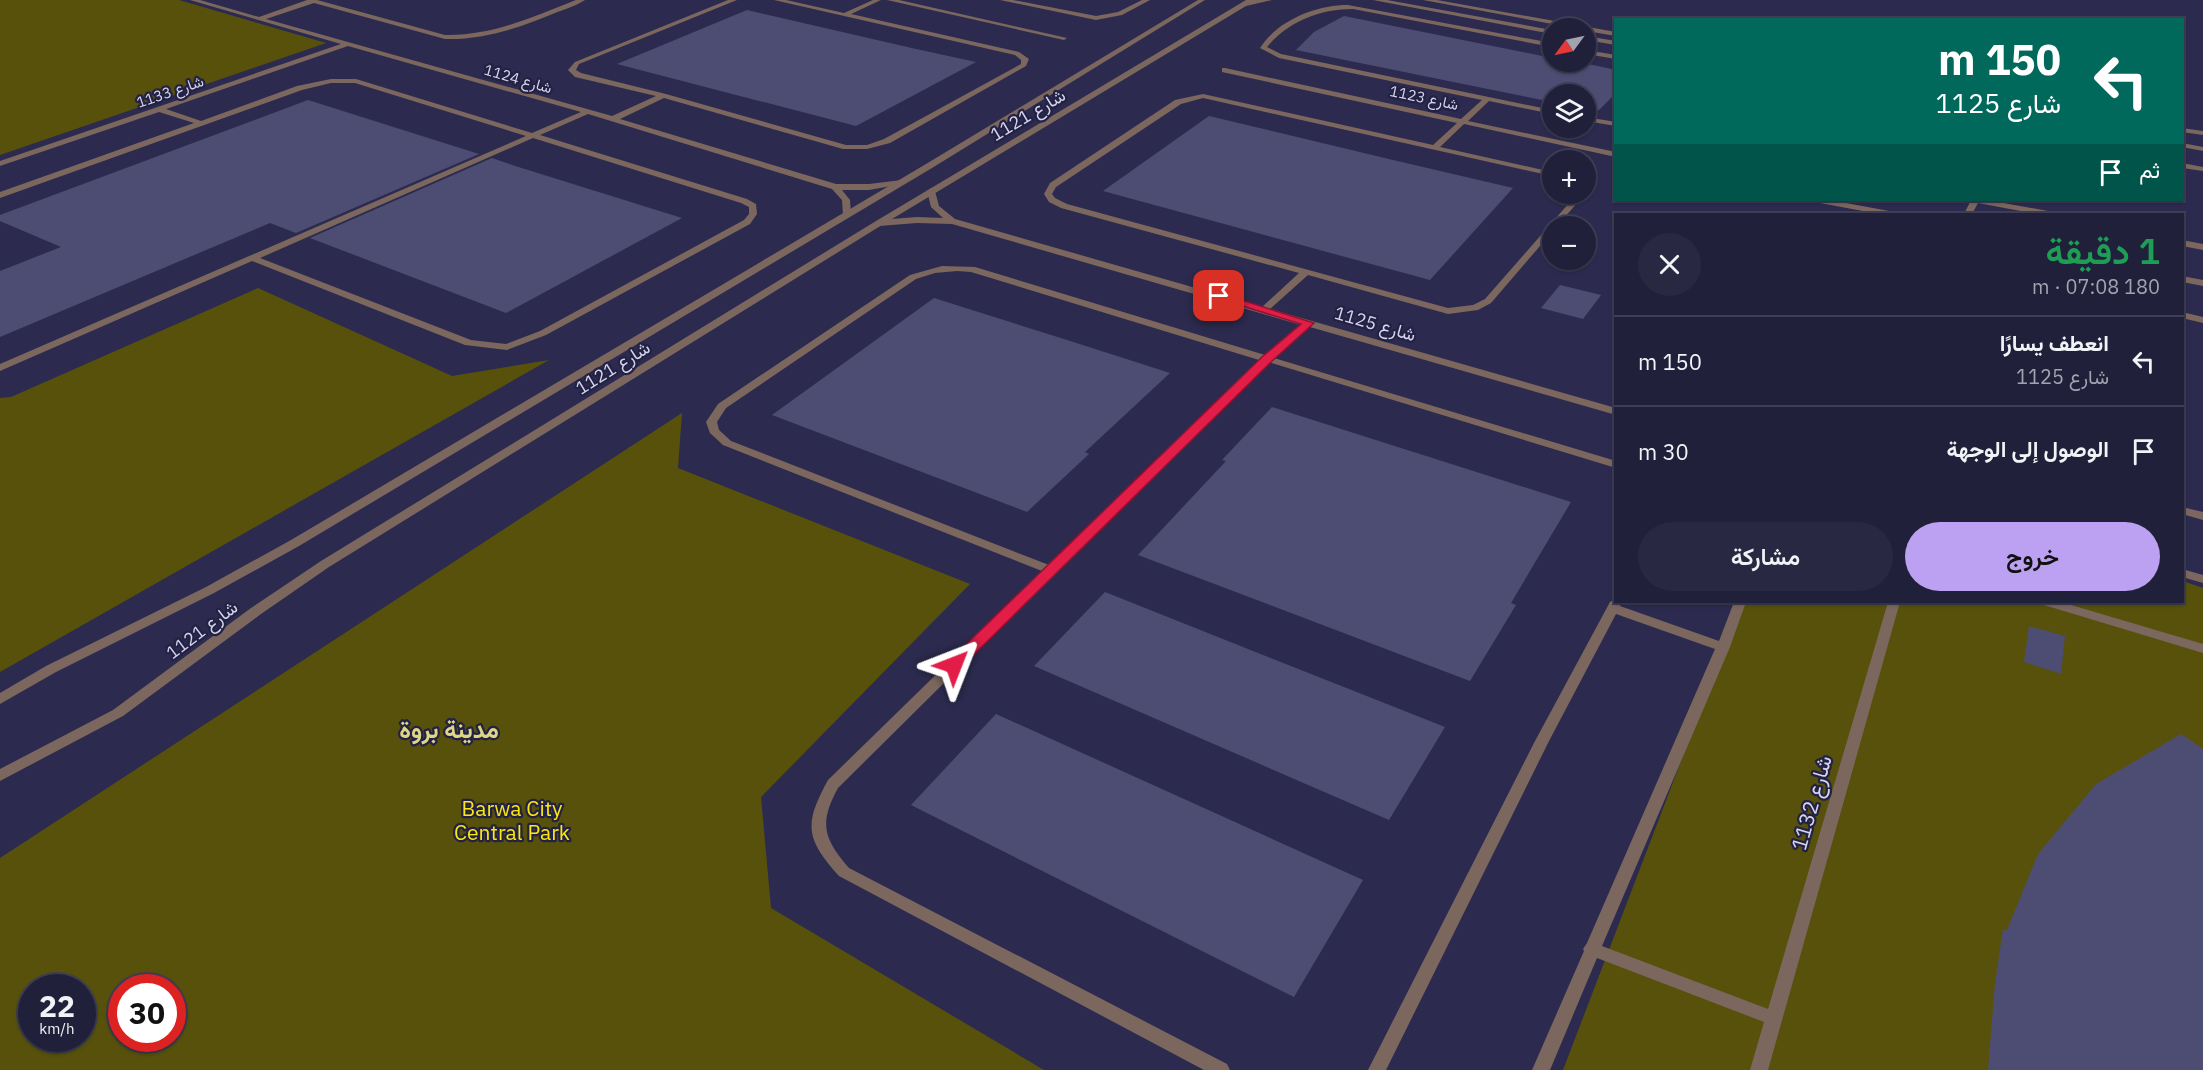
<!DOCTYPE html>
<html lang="ar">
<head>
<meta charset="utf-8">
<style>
  body { margin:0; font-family:"IBM Plex Sans",Vazirmatn,sans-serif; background:#292842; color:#f1f3f6; direction:rtl; height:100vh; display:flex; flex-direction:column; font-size:22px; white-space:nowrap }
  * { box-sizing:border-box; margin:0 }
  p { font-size:20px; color:#a2a3af }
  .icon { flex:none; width:33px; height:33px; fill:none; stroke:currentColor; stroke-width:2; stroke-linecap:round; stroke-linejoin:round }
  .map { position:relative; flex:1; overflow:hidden; direction:ltr }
  .panel { position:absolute; left:1614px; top:213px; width:570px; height:390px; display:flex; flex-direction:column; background:#21203b; border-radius:0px; box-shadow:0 2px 4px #0004,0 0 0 2px #3e3e55; direction:rtl }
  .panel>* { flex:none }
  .top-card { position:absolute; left:1614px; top:18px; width:570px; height:183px; border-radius:0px; box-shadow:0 2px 4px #0004,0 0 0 2px #3e3e55; direction:rtl; background:#00695c; color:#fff; overflow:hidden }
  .needle { width:39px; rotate:237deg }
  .controls { position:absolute; left:1542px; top:18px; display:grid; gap:12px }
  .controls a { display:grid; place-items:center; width:54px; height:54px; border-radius:50%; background:#21203b; box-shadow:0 2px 4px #0004,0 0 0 2px #3e3e55; font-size:30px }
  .speed { position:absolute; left:18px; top:974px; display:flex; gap:12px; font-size:30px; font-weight:700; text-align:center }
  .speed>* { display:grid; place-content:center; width:78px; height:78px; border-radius:50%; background:#21203b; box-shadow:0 2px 4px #0004,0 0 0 2px #3e3e55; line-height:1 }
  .speed small { font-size:15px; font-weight:400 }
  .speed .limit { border:9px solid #d22; background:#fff; color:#111 }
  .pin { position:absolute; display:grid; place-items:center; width:51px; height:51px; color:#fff; margin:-26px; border-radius:12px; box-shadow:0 3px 9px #0006 }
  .me { position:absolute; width:66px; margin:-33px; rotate:45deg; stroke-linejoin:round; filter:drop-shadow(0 0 4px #0008) }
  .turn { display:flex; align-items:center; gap:21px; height:126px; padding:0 24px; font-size:27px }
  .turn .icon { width:78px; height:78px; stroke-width:2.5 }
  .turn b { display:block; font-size:42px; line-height:51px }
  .then { display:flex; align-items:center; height:57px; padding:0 24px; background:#0003; gap:12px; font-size:22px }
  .round { display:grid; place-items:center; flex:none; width:63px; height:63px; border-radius:32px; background:#292842 }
  .head { display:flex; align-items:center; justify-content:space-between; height:102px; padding:0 24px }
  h1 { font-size:36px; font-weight:600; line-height:45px; color:#1e9e55 }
  .cta { display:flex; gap:12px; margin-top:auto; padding:12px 24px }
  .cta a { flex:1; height:69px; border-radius:36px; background:#bca0f2; color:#111; font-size:24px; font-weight:600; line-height:69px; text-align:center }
  .cta a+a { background:#292842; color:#f1f3f6 }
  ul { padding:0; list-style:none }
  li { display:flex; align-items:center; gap:18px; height:90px; padding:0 24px; border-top:2px solid #3e3e55 }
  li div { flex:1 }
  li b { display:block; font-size:22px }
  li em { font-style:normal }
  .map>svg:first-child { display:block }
  .green { fill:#57510c; fill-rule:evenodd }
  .building { fill:#4d4d74 }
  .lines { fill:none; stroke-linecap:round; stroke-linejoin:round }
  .minor { fill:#7b675e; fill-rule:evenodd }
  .tertiary { fill:#7b675e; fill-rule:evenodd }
  .route { fill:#e11d48; stroke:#92132f; stroke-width:1.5 }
  .labels { text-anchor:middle; stroke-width:4.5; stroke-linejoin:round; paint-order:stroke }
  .far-street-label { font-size:15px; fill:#d4d5ec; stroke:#232144 }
  .street-label { font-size:18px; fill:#d4d5ec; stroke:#232144 }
  .near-street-label { font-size:21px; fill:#d4d5ec; stroke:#232144 }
  .near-park-label { font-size:21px; fill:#fbe810; stroke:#232144 }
  .district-label { font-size:24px; font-weight:bold; fill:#ddd687; stroke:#232144 }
</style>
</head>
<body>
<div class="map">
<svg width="2203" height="1070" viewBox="0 0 2203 1070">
  <rect width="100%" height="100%" fill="#2c2b4f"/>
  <path class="green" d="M 0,0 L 179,0 L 326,43 L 0,155 Z
    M 258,288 L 452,376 L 549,360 L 0,672 L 0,398 L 11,397 Z
    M 682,413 L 678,468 L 970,584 L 761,797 L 771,908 L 1044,1070 L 0,1070 L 0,858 ZM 32,987 L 82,987 L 82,1038 L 32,1038 ZM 122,987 L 172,987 L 172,1038 L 122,1038 Z
    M 2183,581 L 2203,588 L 2203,1070 L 1563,1070 L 1742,602 L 2182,602 Z"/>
  <path class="building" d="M 747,10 L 916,49 L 976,62 L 856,126 L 617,64 Z
    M 1344,16 L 1552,58 L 1552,62 L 1579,62 L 1616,70 L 1616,93 L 1599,110 L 1586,108 L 1586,94 L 1552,94 L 1552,102 L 1296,50 L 1314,32 Z
    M 308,100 L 479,154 L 296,233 L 270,223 L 0,337 L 0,271 L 61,247 L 0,221 L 0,215 Z
    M 1209,116 L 1393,160 L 1513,188 L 1430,280 L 1103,191 Z
    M 492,158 L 512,165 L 682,218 L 506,313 L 310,238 Z
    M 1560,285 L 1601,295 L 1583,319 L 1541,308 Z
    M 934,298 L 1067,340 L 1170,373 L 1085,452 L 1089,454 L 1027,512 L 772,415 Z
    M 1272,407 L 1571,502 L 1511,603 L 1516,605 L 1470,681 L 1138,555 L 1226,461 L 1222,460 Z
    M 1105,592 L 1263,655 L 1445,727 L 1389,820 L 1034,666 Z
    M 2029,626 L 2065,636 L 2061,674 L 2024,662 Z
    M 996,714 L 1363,880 L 1294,997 L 911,805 Z
    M 2181,734 L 2203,749 L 2203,1070 L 1988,1070 L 1995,983 L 2003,929 L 2007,930 L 2038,854 L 2096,784 Z"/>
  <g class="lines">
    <path class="minor" d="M 190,0 L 200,0 L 259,17 L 307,0 L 317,0 L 445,35 C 492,36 533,17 576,0 L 585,0 C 576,6 565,9 555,13 C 519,28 484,40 445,39 L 314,3 L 266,19 L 612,116 L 656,96 L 575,77 L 568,70 L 575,62 L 728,0 L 737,0 L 579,64 L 576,70 L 581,73 L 666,94 L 846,145 L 867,145 L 884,139 L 1021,64 L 1021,60 L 1015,55 L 774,0 L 786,0 L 844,13 L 873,0 L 881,0 L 851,14 L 1019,52 L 1029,59 L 1026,66 L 890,143 L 867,149 L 843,149 L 664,98 L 620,119 L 836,184 L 869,184 L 902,180 L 906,182 L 902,184 L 869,190 L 842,190 L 850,200 L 851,215 L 847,218 L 843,215 L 842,200 L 832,189 L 588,114 L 540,135 L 747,199 L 756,204 L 757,214 L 750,224 L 546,335 L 507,350 L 465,345 L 252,261 L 0,371 L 0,364 L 526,136 L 355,83 L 331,83 L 302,90 L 0,198 L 0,192 L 194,123 L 159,112 L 0,166 L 0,161 L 341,44 ZM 348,46 L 581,112 L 532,133 L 356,79 L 331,79 L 297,86 L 201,121 L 166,109 ZM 533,138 L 741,203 L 749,207 L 749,214 L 744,220 L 540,331 L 506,344 L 471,340 L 260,258 Z
      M 887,0 L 899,0 L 1067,38 L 1064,40 Z
      M 1000,0 L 1013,0 L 1096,16 L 1118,12 L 1142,0 L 1150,0 L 1122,15 L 1096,20 Z
      M 1348,5 L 1552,43 L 1552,47 L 1353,9 C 1320,9 1289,21 1267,47 L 1281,54 L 1552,110 L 1552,114 L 1489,101 L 1468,121 L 1616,152 L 1616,157 L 1464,124 L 1440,147 L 1552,172 L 1552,176 L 1203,98 L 1181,104 L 1056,187 L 1052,194 L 1055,198 L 1067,204 L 1448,308 L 1473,305 L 1485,299 L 1577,194 L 1585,194 L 1557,226 L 1552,226 L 1552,232 L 1491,303 L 1478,310 L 1448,314 L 1308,275 L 1270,309 L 1616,408 L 1616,415 L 1310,327 L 1274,358 L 1616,461 L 1616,468 L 1268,362 L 838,788 C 819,823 823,838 849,868 L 1227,1064 L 1230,1070 L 1204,1070 L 839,876 C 805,838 804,824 828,780 L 1042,571 L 723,445 L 710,433 L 706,422 L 718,404 L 910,275 L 942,266 L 975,267 L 1265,355 L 1301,325 L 952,224 L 917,223 L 879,226 L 875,223 L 879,220 L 917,217 L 943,218 L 931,207 L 927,191 L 931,188 L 935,191 L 939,206 L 955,219 L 1262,307 L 1299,273 L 1061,208 L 1049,202 L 1044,194 L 1050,183 L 1175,100 L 1203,94 L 1433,145 L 1457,123 L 1222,72 L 1222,68 L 1225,68 L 1461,119 L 1482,100 L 1279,58 L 1260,48 C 1278,20 1316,5 1348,5 ZM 957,271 L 971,272 L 1259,360 L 1049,565 L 731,441 L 719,430 L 717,422 L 726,408 L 916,279 L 935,273 Z
      M 1586,50 L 1616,55 L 1616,59 L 1586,54 Z
      M 1586,117 L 1616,122 L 1616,126 L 1586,121 Z
      M 2182,163 L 2203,167 L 2203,171 L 2182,168 Z
      M 1816,200 L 1830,200 L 1889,211 L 1893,214 L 1879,214 L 1820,203 Z
      M 1971,200 L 1987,200 L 2048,211 L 2052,214 L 2037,214 L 1978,203 L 1972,214 L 1964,214 Z
      M 2182,240 L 2203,244 L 2203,250 L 2182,246 Z
      M 2182,276 L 2203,280 L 2203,286 L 2182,282 Z
      M 2182,312 L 2203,317 L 2203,323 L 2182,318 Z
      M 2182,507 L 2203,512 L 2203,520 L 2182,514 Z
      M 2182,569 L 2203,575 L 2203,583 L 2182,577 Z
      M 1616,598 L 1616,602 L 1622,602 L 1620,606 L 1719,641 L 1734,602 L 1746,602 L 1730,647 L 1602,946 L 1768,1009 L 1888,602 L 1900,602 L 1768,1070 L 1750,1070 L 1764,1022 L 1597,958 L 1550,1070 L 1532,1070 L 1584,951 L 1583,949 L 1587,943 L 1715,649 L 1616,614 L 1549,741 L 1386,1070 L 1368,1070 L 1535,741 L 1610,602 Z
      M 2042,602 L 2061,602 L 2203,644 L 2203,653 L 2044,605 Z"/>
    <path class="tertiary" d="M 1198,0 L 1205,0 L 932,168 L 299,546 L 214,593 L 56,672 L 0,704 L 0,693 L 46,666 L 206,587 L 291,540 L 926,164 Z
      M 1246,0 L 1272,0 L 1246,6 L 882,225 L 329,567 L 261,614 L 123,716 L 0,781 L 0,769 L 113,710 L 251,608 L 321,561 L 876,221 Z
      M 1373,0 L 1387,0 L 1552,30 L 1552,34 Z
      M 1423,0 L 1437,0 L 1616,32 L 1616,36 L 1586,31 L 1586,28 L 1574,28 Z
      M 1586,36 L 1616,41 L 1616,45 L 1586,40 Z
      M 2182,128 L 2203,131 L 2203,135 L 2182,132 Z
      M 2182,143 L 2203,147 L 2203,151 L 2182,147 Z"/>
  </g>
  <path class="route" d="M 1219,293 L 1314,323 L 1271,362 L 959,669 L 948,669 L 946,665 L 948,662 L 1262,357 L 1301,324 L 1216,298 L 1216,294 Z"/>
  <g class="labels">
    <g class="far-street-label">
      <text transform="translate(518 79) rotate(16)" y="5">شارع 1124</text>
      <text transform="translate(170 92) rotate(-19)" y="5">شارع 1133</text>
      <text transform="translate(1424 98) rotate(12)" y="5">شارع 1123</text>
    </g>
    <g class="street-label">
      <text transform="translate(1028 115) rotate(-31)" y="6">شارع 1121</text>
      <text transform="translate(1375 324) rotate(16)" y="6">شارع 1125</text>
      <text transform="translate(613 368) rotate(-32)" y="6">شارع 1121</text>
      <text transform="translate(202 630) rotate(-37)" y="6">شارع 1121</text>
    </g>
    <g class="near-street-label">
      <text transform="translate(1812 803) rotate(-74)" y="7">شارع 1132</text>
    </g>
    <g class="near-park-label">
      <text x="512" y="816">Barwa City<tspan x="512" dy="24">Central Park</tspan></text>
    </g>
    <g class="district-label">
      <text x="449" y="738">مدينة بروة</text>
    </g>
  </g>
</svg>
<div class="controls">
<a><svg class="needle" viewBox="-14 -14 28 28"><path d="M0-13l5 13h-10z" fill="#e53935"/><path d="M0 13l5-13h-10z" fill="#a2a3af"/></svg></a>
<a><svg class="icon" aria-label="layers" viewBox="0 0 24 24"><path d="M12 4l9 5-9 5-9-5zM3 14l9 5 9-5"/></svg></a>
<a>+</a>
<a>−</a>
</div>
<div class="speed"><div>22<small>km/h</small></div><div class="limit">30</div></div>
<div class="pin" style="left:1219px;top:296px;background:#d93025"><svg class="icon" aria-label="arrive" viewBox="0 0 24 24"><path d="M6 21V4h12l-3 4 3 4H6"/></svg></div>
<svg class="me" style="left:954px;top:665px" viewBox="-20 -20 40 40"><path d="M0-17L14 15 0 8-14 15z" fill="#e11d48" stroke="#fff" stroke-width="4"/></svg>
<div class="top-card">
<div class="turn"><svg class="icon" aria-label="left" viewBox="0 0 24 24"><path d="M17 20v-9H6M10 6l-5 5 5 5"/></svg><div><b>150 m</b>شارع 1125</div></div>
<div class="then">ثم<svg class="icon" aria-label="arrive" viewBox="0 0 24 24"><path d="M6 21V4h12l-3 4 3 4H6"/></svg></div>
</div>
<section class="panel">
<div class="head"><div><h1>1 دقيقة</h1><p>180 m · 07:08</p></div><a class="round"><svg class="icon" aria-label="close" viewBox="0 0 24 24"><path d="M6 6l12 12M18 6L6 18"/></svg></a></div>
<ul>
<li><svg class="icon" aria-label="left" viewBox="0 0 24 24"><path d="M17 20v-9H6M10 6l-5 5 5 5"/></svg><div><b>انعطف يسارًا</b><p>شارع 1125</p></div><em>150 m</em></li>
<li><svg class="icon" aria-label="arrive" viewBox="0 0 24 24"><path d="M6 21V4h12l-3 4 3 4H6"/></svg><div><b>الوصول إلى الوجهة</b></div><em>30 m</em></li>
</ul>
<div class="cta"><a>خروج</a><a>مشاركة</a></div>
</section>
</div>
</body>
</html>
